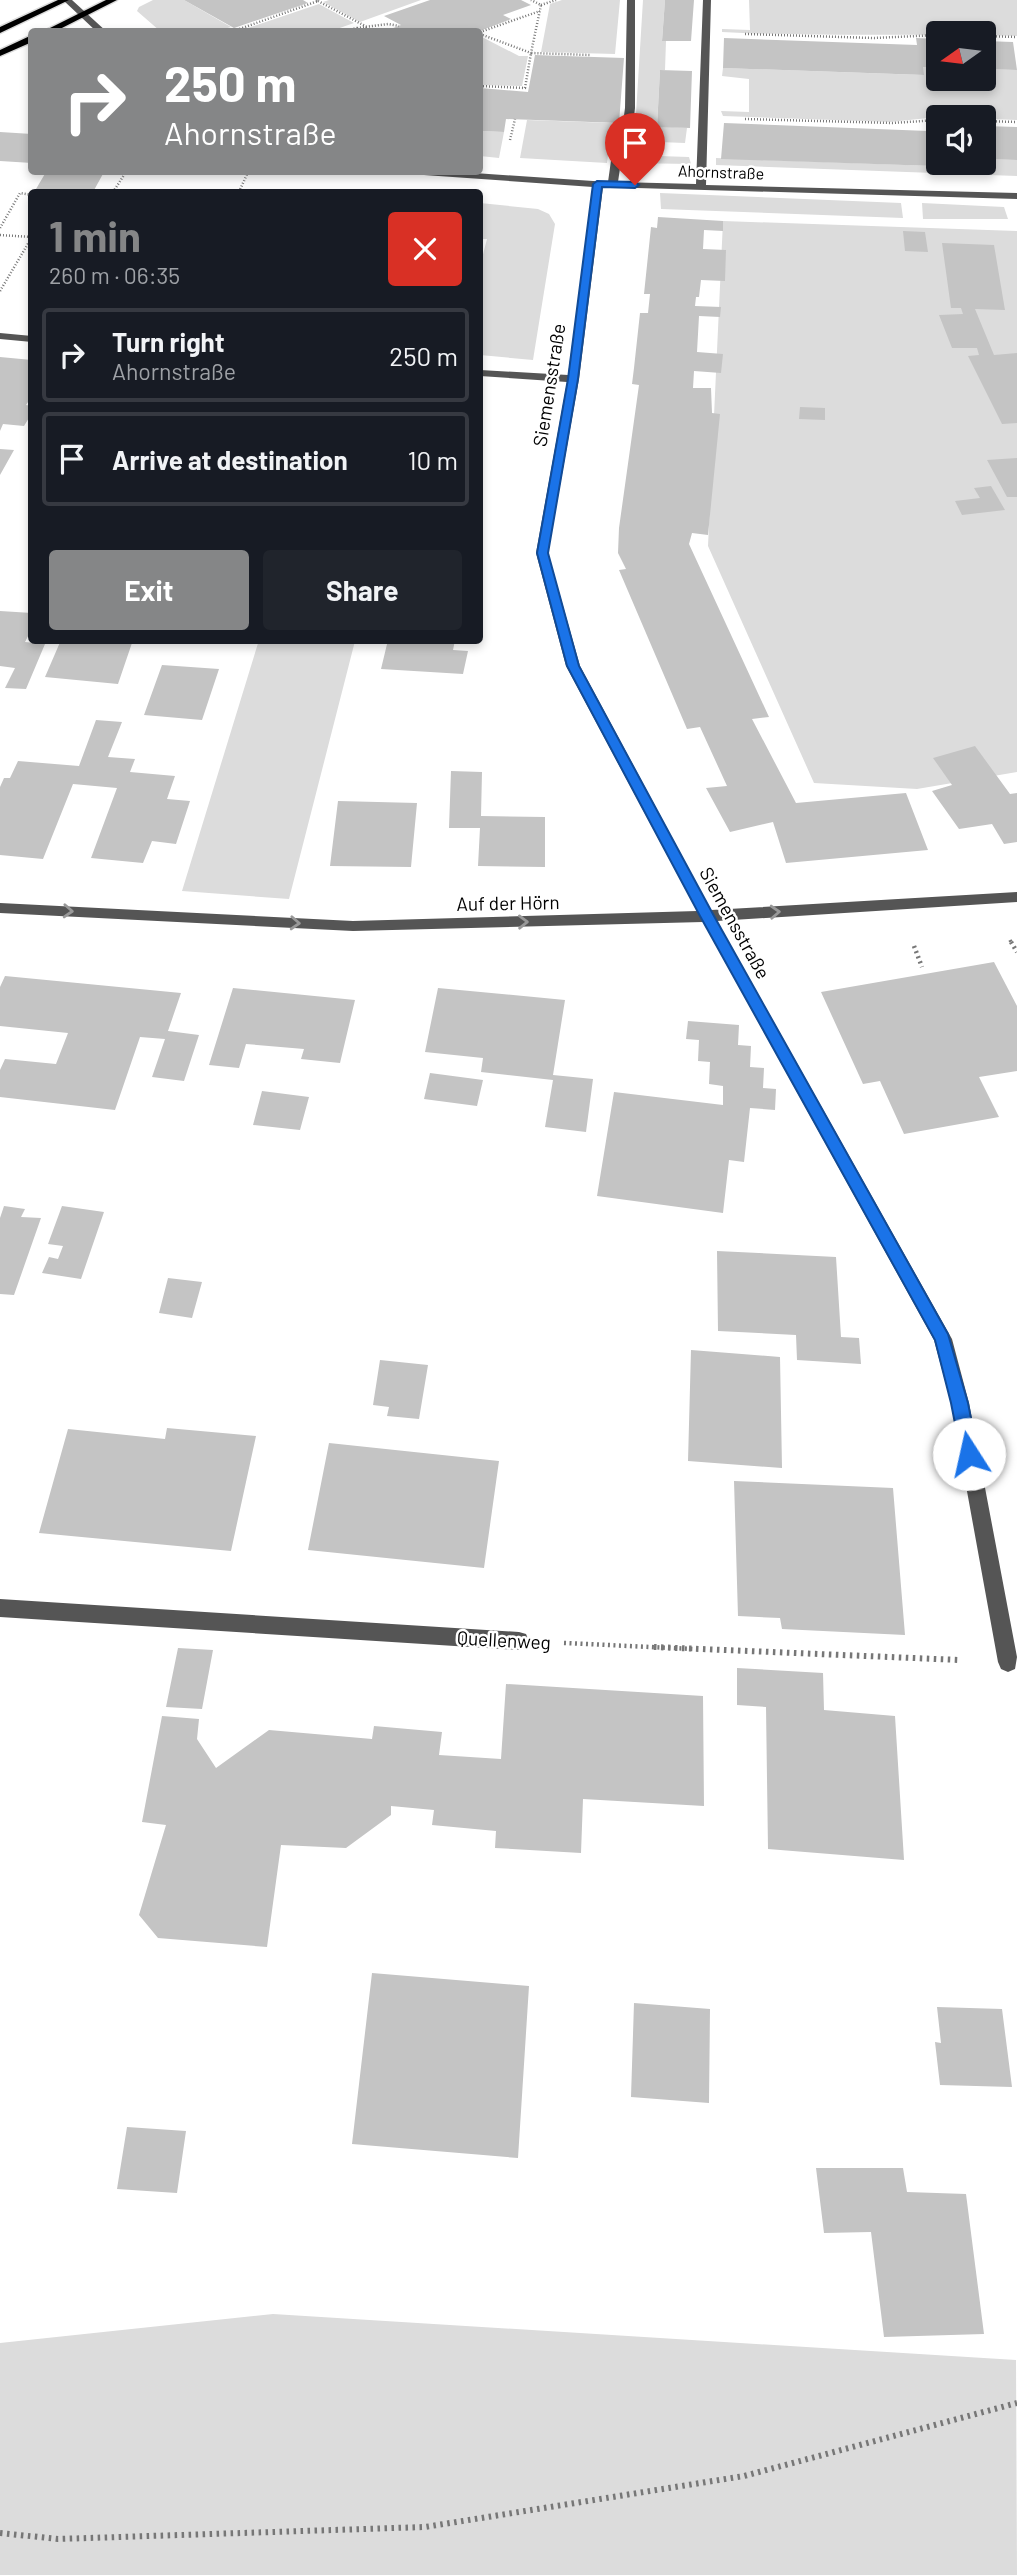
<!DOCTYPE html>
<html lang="en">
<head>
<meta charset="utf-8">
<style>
  body { margin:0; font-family:Barlow,sans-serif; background:#20242c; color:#f1f3f6; height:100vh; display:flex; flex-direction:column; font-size:26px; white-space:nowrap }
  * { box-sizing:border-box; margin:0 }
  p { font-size:23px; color:#9ea1a6 }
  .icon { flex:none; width:38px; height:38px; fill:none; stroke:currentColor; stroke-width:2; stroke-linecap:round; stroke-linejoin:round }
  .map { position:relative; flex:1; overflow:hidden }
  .details { position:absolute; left:28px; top:189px; width:455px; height:455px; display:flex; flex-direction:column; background:#171b24; border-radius:7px; box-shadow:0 4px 10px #0003 }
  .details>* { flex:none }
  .banner { position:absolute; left:28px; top:28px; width:455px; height:147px; border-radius:7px; box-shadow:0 4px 10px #0003; background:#858687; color:#fff; overflow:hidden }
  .needle { width:46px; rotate:256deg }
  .controls { position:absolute; left:926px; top:21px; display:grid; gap:14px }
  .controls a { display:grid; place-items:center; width:70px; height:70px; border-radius:7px; background:#171b24; box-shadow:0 4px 10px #0003; font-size:35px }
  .pin { position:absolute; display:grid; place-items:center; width:60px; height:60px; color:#fff; margin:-72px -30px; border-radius:50% 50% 50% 0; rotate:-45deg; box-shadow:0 0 7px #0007 }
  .pin .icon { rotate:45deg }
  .me { position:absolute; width:77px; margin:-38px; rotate:350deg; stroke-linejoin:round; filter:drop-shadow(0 0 5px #0008) }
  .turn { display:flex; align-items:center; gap:24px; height:147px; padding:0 21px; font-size:32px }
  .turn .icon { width:91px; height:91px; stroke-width:2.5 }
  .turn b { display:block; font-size:49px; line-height:60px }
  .round { display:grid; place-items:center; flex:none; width:74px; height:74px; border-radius:7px; background:#20242c }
  .summary { display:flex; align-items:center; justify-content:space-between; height:119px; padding:0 21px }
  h1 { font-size:42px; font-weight:700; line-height:52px; color:#858687 }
  .primary-button { display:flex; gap:14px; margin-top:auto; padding:14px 21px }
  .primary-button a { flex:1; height:80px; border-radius:7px; background:#858687; color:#fff; font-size:28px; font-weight:700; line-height:80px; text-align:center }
  .primary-button a+a { background:#20242c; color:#f1f3f6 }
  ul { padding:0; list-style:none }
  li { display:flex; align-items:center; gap:21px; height:94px; margin:0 14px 10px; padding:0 7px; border:4px solid #363941; border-radius:7px }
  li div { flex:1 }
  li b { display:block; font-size:26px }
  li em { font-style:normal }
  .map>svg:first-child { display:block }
  .green { fill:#dcdcdc }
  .building { fill:#c4c4c4 }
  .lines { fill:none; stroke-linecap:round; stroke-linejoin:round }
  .major-casing { stroke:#dbdbdb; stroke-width:3 }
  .path-far3 { stroke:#777; stroke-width:2.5; stroke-dasharray:1 2; stroke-linecap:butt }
  .path-far2 { stroke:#777; stroke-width:3.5; stroke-dasharray:2 2.5; stroke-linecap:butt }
  .path-far1 { stroke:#777; stroke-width:4.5; stroke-dasharray:2 3.5; stroke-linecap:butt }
  .path { stroke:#777; stroke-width:6; stroke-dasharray:2.5 4.5; stroke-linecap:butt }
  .minor { fill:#555; fill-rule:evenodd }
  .major { fill:#000; fill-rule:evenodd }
  .oneway { stroke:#999 }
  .route { fill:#1a73e8; stroke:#114b97; stroke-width:2 }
  .labels { text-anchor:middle; stroke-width:5; stroke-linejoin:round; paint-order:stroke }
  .far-street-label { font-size:16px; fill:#000; stroke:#fff }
  .street-label { font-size:19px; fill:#000; stroke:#fff }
</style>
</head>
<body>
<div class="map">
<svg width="1017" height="2575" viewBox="0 0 1017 2575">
  <rect width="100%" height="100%" fill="#fff"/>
  <path class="green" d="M 153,0 L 184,0 L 231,27 L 217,31 L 160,31 L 137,11 L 139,7 Z
    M 329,0 L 421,0 L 360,22 L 323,2 Z
    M 562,0 L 620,0 L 615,54 L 541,52 L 550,4 Z
    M 643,0 L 665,0 L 662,40 L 666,41 L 665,70 L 660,70 L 657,126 L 687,128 L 685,143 L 659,142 L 658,156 L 689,157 L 691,164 L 628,163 L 630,131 L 635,130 Z
    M 749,0 L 1017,0 L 1017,36 C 921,33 820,37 722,32 L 722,29 L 750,30 Z
    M 319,4 L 354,23 L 331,31 L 239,31 Z
    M 480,36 L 519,56 L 528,56 L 522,86 L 480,85 Z
    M 923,67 L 938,68 L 938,79 L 984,79 L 984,69 L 1017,70 L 1017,120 L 938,117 L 890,122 L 723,116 L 721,111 L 749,112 L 749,79 L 722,76 L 723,68 L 923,75 Z
    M 527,120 L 612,123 L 607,163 L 520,158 Z
    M 480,131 L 504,132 L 499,158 L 480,156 Z
    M 716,158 L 933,166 L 933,158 L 938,158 L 938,163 L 984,163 L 984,159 L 1017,160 L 1017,176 L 716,165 Z
    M 660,193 L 901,203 L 903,218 L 661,209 Z
    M 480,203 L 538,209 L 549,214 L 555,224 L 533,360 L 480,355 L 480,266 L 487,239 L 480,239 Z
    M 922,203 L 1004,207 L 1008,219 L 923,219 Z
    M 723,221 L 1017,231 L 1017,772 L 917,789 L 814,783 L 708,546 Z
    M 259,640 L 355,641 L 289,899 L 182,891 Z
    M 273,2314 L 1016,2360 L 1017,2575 L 0,2575 L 0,2343 Z"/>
  <path class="building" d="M 184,0 L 303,0 L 308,3 L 234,28 Z
    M 430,0 L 521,0 L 531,5 L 503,15 L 511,19 L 477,32 L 383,32 L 401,25 L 384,16 Z
    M 665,0 L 694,0 L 691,41 L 662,41 Z
    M 724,38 L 917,45 L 916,38 L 938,39 L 938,68 L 923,67 L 924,75 L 723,68 Z
    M 984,41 L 1013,42 L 1017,70 L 984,69 Z
    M 535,55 L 624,58 L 619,123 L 506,119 L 504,132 L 480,131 L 480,88 L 528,92 Z
    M 660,70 L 692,71 L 690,128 L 657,127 Z
    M 724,123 L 928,131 L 928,124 L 938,125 L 938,158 L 933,158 L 934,166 L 721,159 Z
    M 984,126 L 1017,127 L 1017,160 L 984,159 Z
    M 0,132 L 32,134 L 32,163 L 0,161 Z
    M 46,172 L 104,172 L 93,192 L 36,189 Z
    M 658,217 L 723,221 L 723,231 L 704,230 L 703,249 L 726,250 L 725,281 L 701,280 L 699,297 L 696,297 L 695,306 L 721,307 L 720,317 L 699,316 L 697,352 L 723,354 L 721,373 L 694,371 L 693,388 L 711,388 L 712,413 L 720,414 L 708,535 L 692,533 L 689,544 L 769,717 L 752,719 L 796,803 L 906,793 L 928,850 L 786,863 L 773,822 L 730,832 L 706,788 L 727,786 L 700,727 L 687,729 L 619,570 L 626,569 L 618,553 L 619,528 L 639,385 L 632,384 L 634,368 L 640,313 L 648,313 L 650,294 L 644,294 L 651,227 L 657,228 Z
    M 903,231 L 925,232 L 928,252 L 905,251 Z
    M 942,243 L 994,245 L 1005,310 L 975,309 L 994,355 L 1017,353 L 1017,423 L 1002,424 L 968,356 L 979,355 L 977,348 L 952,348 L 939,315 L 963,314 L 961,308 L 951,308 Z
    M 0,357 L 32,360 L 32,396 L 26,405 L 32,406 L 32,413 L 24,426 L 3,424 L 0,431 Z
    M 800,407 L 825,408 L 825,420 L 799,419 Z
    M 0,449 L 14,450 L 0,475 Z
    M 1017,458 L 1017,497 L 1007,497 L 987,460 Z
    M 991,486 L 1005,510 L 962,515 L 955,501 L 980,498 L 974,488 Z
    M 0,611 L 32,613 L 32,628 L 25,642 L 45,644 L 26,689 L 5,688 L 15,668 L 0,666 Z
    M 61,640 L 133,640 L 118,684 L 45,677 Z
    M 388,640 L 455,640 L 453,650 L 468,651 L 463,674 L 381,669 Z
    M 162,665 L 219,669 L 202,720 L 144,715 Z
    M 96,720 L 122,722 L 108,757 L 135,759 L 130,772 L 175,776 L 167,799 L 190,801 L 176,844 L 152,841 L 143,863 L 91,858 L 117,788 L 73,784 L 43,859 L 0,855 L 0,787 L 4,778 L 10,778 L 18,761 L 79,766 Z
    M 975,746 L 1010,794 L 1017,793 L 1017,842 L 1004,844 L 992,824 L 959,829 L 932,791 L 952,785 L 933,758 Z
    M 451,771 L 482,772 L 481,816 L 545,817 L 545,867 L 478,866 L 480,828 L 449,828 Z
    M 338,801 L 417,803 L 411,867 L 330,866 Z
    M 994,962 L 1017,1006 L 1017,1071 L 979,1077 L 999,1117 L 904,1134 L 880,1081 L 863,1084 L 821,992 Z
    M 5,976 L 181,993 L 168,1031 L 199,1035 L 184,1081 L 152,1077 L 165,1039 L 140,1037 L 115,1110 L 0,1097 L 0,1070 L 5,1059 L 56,1064 L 68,1033 L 0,1026 L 0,987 Z
    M 233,988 L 355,1000 L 340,1063 L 301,1059 L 304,1049 L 246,1044 L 239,1068 L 209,1065 Z
    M 438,988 L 565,1000 L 553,1075 L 593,1079 L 586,1132 L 545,1127 L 553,1080 L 481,1072 L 483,1058 L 425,1052 Z
    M 688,1021 L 739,1025 L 738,1045 L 751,1046 L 750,1067 L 764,1068 L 763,1088 L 776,1089 L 775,1110 L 750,1108 L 744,1162 L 729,1160 L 723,1213 L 597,1196 L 614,1092 L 723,1105 L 723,1086 L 709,1084 L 710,1062 L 698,1061 L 699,1040 L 686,1039 Z
    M 430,1073 L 483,1080 L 477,1106 L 424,1099 Z
    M 262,1091 L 309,1097 L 300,1130 L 253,1125 Z
    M 4,1206 L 25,1209 L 21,1217 L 41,1218 L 14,1295 L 0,1294 L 0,1218 Z
    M 62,1206 L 104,1212 L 81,1279 L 42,1273 L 49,1257 L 58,1259 L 63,1246 L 48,1244 Z
    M 717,1251 L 836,1257 L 841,1337 L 859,1338 L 861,1364 L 797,1360 L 796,1335 L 718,1331 Z
    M 168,1278 L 202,1282 L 192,1318 L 159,1313 Z
    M 691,1350 L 780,1357 L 782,1468 L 688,1461 Z
    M 380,1360 L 428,1365 L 419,1419 L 387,1416 L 389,1407 L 373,1405 Z
    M 167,1428 L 256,1436 L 231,1551 L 39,1533 L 68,1429 L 165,1439 Z
    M 329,1443 L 499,1461 L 484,1568 L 308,1550 Z
    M 734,1481 L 893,1488 L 905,1635 L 782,1629 L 780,1618 L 738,1616 Z
    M 178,1648 L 213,1650 L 202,1709 L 166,1707 Z
    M 737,1668 L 823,1673 L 824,1710 L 895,1716 L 904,1860 L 768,1849 L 766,1707 L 737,1705 Z
    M 506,1684 L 703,1696 L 704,1806 L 583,1799 L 581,1853 L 495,1848 L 496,1831 L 432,1825 L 434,1810 L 391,1806 L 391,1815 L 346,1848 L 281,1845 L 267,1947 L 158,1938 L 139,1915 L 166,1825 L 142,1822 L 162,1716 L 199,1719 L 197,1739 L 216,1768 L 269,1730 L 372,1739 L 374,1726 L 442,1732 L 439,1755 L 501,1759 Z
    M 372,1973 L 529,1986 L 518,2158 L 352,2144 Z
    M 634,2003 L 710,2009 L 709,2103 L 631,2097 Z
    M 937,2007 L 1002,2009 L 1012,2087 L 940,2085 L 935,2042 L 941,2043 Z
    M 127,2127 L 186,2131 L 177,2193 L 117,2189 Z
    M 816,2168 L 903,2168 L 907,2192 L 966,2194 L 984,2334 L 884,2337 L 871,2232 L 824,2233 Z"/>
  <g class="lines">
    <g class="major-casing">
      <path id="major" d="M 58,0 L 69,0 L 0,33 L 0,27 Z
        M 106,0 L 117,0 L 54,32 L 42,32 Z
        M 32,35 L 32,42 L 0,56 L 0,50 Z"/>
    </g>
    <path class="path-far3" d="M 318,1 L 367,27
      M 541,5 L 556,0
      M 357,28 L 388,24 L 399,26
      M 231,32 L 318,1 L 315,0
      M 339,32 L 357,28 L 361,32
      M 480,32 L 540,11
      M 480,34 L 531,53 L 541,5 L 531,0
      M 745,34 L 874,38 L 938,35
      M 984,36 L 1017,37
      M 480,86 L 525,88 L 531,53 L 590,55
      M 745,119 L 892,123 L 938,120
      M 984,121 L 1017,122
      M 510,140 L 515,119
      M 113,192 L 126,172
      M 239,192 L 248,172
      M 0,228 L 20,193 L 32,195
      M 0,235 L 31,237
      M 0,291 L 32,237"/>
    <path class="path-far2" d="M 1010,940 L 1012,944"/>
    <path class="path-far1" d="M 1011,942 L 1017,952
      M 914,946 L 922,967
      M 564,1643 L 694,1649"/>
    <path class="path" d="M 654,1647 L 960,1660
      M 0,2533 L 58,2539 L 425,2527 L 744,2476 L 1017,2403"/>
    <path class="minor" d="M 63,0 L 72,0 L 107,32 L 97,32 Z
      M 627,0 L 635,0 L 635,108 L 633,124 L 625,133 L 618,182 L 696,184 L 703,0 L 711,0 L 706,185 L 1017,193 L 1017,199 L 603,187 L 579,379 L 548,553 L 580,666 L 711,910 L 1017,892 L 1017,902 L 717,921 L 952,1339 L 969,1403 L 1017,1657 L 1015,1669 L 1008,1672 L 1001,1669 L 998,1662 L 951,1403 L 934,1340 L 703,922 L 353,931 L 0,913 L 0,903 L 353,921 L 697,911 L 566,666 L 536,553 L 567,382 L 480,376 L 480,370 L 568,375 L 593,187 L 424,175 L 419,172 L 460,172 L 608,182 L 615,132 L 623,123 L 625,108 Z
      M 0,333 L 32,336 L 32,342 L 0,339 Z
      M 0,1599 L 519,1632 L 526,1634 L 529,1641 L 526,1648 L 519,1650 L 0,1617 Z"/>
    <use href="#major" class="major"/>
  </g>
  <defs><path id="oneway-chevron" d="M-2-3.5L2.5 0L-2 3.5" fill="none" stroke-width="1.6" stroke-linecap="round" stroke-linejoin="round" transform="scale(1.75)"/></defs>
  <g class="oneway">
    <use href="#oneway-chevron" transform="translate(68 911) rotate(3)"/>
    <use href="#oneway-chevron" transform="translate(775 912) rotate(-3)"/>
    <use href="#oneway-chevron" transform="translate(523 922) rotate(-1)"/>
    <use href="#oneway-chevron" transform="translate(295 923) rotate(3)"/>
  </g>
  <path class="route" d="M 597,181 L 635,182 L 639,185 L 635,188 L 602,187 L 578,379 L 548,553 L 579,666 L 714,916 L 948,1334 L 968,1403 L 978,1454 L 975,1460 L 969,1462 L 963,1460 L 961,1454 L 951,1403 L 935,1340 L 700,916 L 567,666 L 537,553 L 568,379 L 593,184 Z"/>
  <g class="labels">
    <g class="far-street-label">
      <text transform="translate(721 172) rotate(2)" y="6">Ahornstraße</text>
    </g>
    <g class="street-label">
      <text transform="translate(549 385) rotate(-81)" y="7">Siemensstraße</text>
      <text transform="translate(508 903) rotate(-1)" y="7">Auf der Hörn</text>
      <text transform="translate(735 923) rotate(61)" y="7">Siemensstraße</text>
      <text transform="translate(504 1640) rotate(3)" y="7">Quellenweg</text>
    </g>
  </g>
</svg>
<div class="controls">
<a><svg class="needle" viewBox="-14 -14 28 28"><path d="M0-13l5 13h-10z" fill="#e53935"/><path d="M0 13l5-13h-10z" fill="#9ea1a6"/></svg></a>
<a><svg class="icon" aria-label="sound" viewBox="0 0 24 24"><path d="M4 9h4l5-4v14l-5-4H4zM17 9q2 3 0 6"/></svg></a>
</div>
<div class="pin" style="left:635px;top:185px;background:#d93025"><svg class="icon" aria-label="arrive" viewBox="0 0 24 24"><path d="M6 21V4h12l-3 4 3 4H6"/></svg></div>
<svg class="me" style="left:969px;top:1454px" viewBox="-20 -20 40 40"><circle r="19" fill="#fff"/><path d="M0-13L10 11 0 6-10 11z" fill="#1a73e8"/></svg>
<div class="banner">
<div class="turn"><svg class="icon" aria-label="right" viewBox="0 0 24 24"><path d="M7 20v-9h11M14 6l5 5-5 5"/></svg><div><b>250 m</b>Ahornstraße</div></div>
</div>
<section class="details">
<div class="summary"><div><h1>1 min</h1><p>260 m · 06:35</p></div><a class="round" style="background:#d93025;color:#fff"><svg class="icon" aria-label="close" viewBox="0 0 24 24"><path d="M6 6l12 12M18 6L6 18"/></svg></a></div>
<ul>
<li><svg class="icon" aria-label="right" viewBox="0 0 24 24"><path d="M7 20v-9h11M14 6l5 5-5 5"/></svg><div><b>Turn right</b><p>Ahornstraße</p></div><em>250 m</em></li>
<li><svg class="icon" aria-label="arrive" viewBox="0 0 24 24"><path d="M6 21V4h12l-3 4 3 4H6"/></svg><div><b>Arrive at destination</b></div><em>10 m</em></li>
</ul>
<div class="primary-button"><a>Exit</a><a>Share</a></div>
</section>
</div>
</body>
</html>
